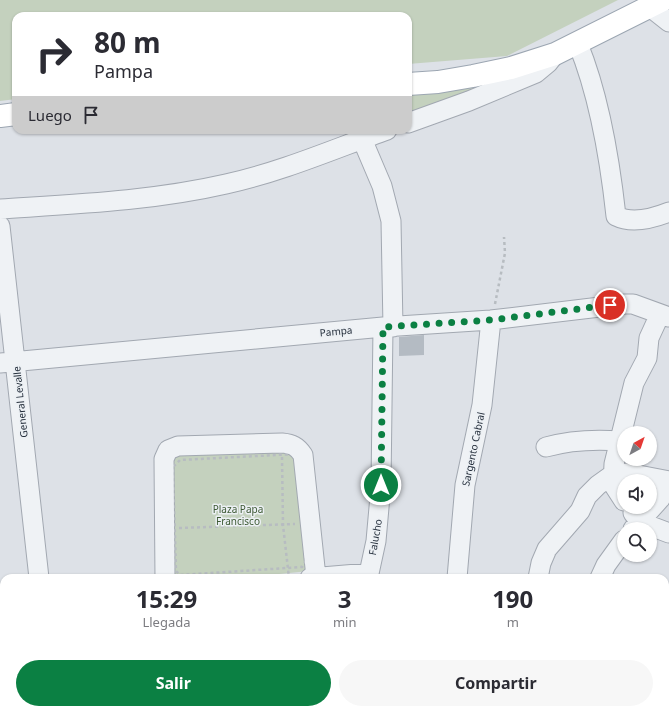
<!DOCTYPE html>
<html lang="es">
<head>
<meta charset="utf-8">
<style>
  body { margin:0; font-family:"Noto Sans",sans-serif; background:#f7f7f7; color:#2b2b33; height:100vh; display:flex; flex-direction:column; font-size:15px; white-space:nowrap }
  * { box-sizing:border-box; margin:0 }
  p { font-size:13px; color:#7c7c81 }
  .icon { flex:none; width:22px; height:22px; fill:none; stroke:currentColor; stroke-width:2; stroke-linecap:round; stroke-linejoin:round }
  .map { position:relative; flex:1; overflow:hidden }
  .side { position:absolute; left:0px; top:574px; width:669px; height:140px; display:flex; flex-direction:column; background:#fff; border-radius:12px 12px 0 0; box-shadow:0 1px 3px #0004 }
  .side>* { flex:none }
  .top-card { position:absolute; left:12px; top:12px; width:400px; height:122px; border-radius:12px; box-shadow:0 1px 3px #0004; background:#fff; color:#2b2b33; overflow:hidden }
  .needle { width:26px; rotate:40deg }
  .controls { position:absolute; left:617px; top:426px; display:grid; gap:8px }
  .controls a { display:grid; place-items:center; width:40px; height:40px; border-radius:50%; background:#fff; box-shadow:0 1px 3px #0004; font-size:20px }
  .pin { position:absolute; display:grid; place-items:center; width:34px; height:34px; color:#fff; margin:-17px; border:2px solid #fff; border-radius:50%; box-shadow:0 1px 4px #0007 }
  .me { position:absolute; width:44px; margin:-22px; rotate:0deg; stroke-linejoin:round; filter:drop-shadow(0 0 3px #0008) }
  .turn { display:flex; align-items:center; gap:14px; height:84px; padding:0 16px; font-size:18px }
  .turn .icon { width:52px; height:52px; stroke-width:2.5 }
  .turn b { display:block; font-size:28px; line-height:34px }
  .then { display:flex; align-items:center; height:38px; padding:0 16px; background:#0003; gap:8px; font-size:15px }
  .eta { display:flex; justify-content:space-evenly; align-items:center; height:68px; text-align:center }
  .eta b { font-size:24px; font-weight:700; line-height:28px }
  .action { display:flex; gap:8px; margin-top:auto; padding:8px 16px }
  .action a { flex:1; height:46px; border-radius:24px; background:#0b8043; color:#fff; font-size:16px; font-weight:700; line-height:46px; text-align:center }
  .action a+a { background:#f7f7f7; color:#2b2b33 }
  .map>svg:first-child { display:block }
  .green { fill:#c4d1be }
  .building { fill:#b4bbc3 }
  .lines { fill:none; stroke-linecap:round; stroke-linejoin:round }
  .minor-casing { stroke:#a2a8b1; stroke-width:21 }
  .major-casing { stroke:#9ca6b2; stroke-width:24 }
  .path { stroke:#b7bcc1; stroke-width:2.5; stroke-dasharray:3 3; stroke-linecap:butt }
  .minor { stroke:#eff2f5; stroke-width:19 }
  .major { stroke:#fff; stroke-width:22 }
  .route { stroke:#0b8043; stroke-width:7; stroke-dasharray:0 12.6 }
  .labels { text-anchor:middle; stroke-width:3; stroke-linejoin:round; paint-order:stroke }
  .street-label { font-size:10px; fill:#26303d; stroke:#ecf0f4 }
  .park-label { font-size:10px; fill:#3d5934; stroke:#ecf0f4 }
</style>
</head>
<body>
<div class="map">
<svg width="669" height="714" viewBox="0 0 669 714">
  <rect width="100%" height="100%" fill="#dde1e7"/>
  <path class="green" d="M 0,0 L 618,0 L 507,56 L 408,64 L 408,16 L 16,16 L 16,99 L 0,101 Z
    M 523,74 L 408,116 L 408,89 Z
    M 286,451 L 296,459 L 309,571 L 238,578 L 171,578 L 172,461 L 177,455 Z"/>
  <path class="building" d="M 424,335 L 424,355 L 399,356 L 399,337 Z"/>
  <g class="lines">
    <g class="minor-casing">
      <path id="minor" d="M 650,7 L 669,22
        M 578,44 C 599,95 610,161 616,216 C 632,224 654,218 669,212
        M 408,123 L 469,101 L 536,73 L 548,63 L 555,54
        M 362,139 L 382,186 L 391,221 L 393,327
        M 0,209 C 76,204 152,201 226,184 C 281,172 334,149 387,130
        M 0,226 L 39,578
        M 0,363 L 383,327 L 491,320 L 625,304 L 633,304 L 669,317
        M 546,447 C 571,440 594,439 620,441
        M 624,501 L 613,484 L 614,464 L 634,383 L 647,358 L 649,338 L 660,314
        M 633,513 L 640,522 L 669,533
        M 633,529 L 660,499 L 669,485
        M 165,578 L 164,459 L 168,450 L 178,446 L 282,443 C 292,444 297,446 303,455 L 316,577
        M 310,578 L 369,573
        M 368,578 L 376,541 L 381,485 L 383,327
        M 457,578 L 465,485 L 482,405 L 491,320
        M 538,578 L 541,563 L 547,549 L 580,511 L 587,496 L 598,485 L 612,475 L 628,473 L 669,481
        M 600,578 L 606,565 L 624,540
        M 0,613 L 4,613
        M 51,710 L 51,714
        M 657,710 L 669,713
        M 355,714 L 355,710
        M 422,714 L 424,710
        M 566,714 L 566,710"/>
    </g>
    <g class="major-casing">
      <path id="major" d="M 408,84 L 438,82 L 473,76 L 511,68 L 555,54 L 663,0
        M 0,116 L 16,114"/>
    </g>
    <path class="path" d="M 495,304 L 505,253 L 504,237
      M 295,454 L 298,460 L 306,561 L 302,567 L 180,575 L 176,571 L 173,467 L 180,460 Z
      M 282,457 L 283,525 L 289,578
      M 179,528 L 295,524
      M 318,710 L 340,711
      M 266,714 L 313,710"/>
    <use href="#minor" class="minor"/>
    <use href="#major" class="major"/>
  </g>
  <g class="lines">
    <path class="route" d="M 381,485 L 383,327 L 491,320 L 610,305"/>
  </g>
  <g class="labels">
    <g class="street-label">
      <text transform="translate(336 331) rotate(-5)" y="4">Pampa</text>
      <text transform="translate(20 402) rotate(-96)" y="4">General Levalle</text>
      <text transform="translate(473 449) rotate(-78)" y="4">Sargento Cabral</text>
      <text transform="translate(375 537) rotate(-80)" y="4">Falucho</text>
    </g>
    <g class="park-label">
      <text x="238" y="513">Plaza Papa<tspan x="238" dy="12">Francisco</tspan></text>
    </g>
  </g>
</svg>
<div class="controls">
<a><svg class="needle" viewBox="-14 -14 28 28"><path d="M0-13l5 13h-10z" fill="#e53935"/><path d="M0 13l5-13h-10z" fill="#7c7c81"/></svg></a>
<a><svg class="icon" aria-label="sound" viewBox="0 0 24 24"><path d="M4 9h4l5-4v14l-5-4H4zM17 9q2 3 0 6"/></svg></a>
<a><svg class="icon" aria-label="search" viewBox="0 0 24 24"><circle cx="10" cy="10" r="6"/><path d="M15 15l6 6"/></svg></a>
</div>
<div class="pin" style="left:610px;top:305px;background:#d93025"><svg class="icon" aria-label="arrive" viewBox="0 0 24 24"><path d="M6 21V4h12l-3 4 3 4H6"/></svg></div>
<svg class="me" style="left:381px;top:485px" viewBox="-20 -20 40 40"><circle r="17" fill="#0b8043" stroke="#fff" stroke-width="3"/><path d="M0-11L8 9 0 5-8 9z" fill="#fff"/></svg>
<div class="top-card">
<div class="turn"><svg class="icon" aria-label="right" viewBox="0 0 24 24"><path d="M7 20v-9h11M14 6l5 5-5 5"/></svg><div><b>80 m</b>Pampa</div></div>
<div class="then">Luego<svg class="icon" aria-label="arrive" viewBox="0 0 24 24"><path d="M6 21V4h12l-3 4 3 4H6"/></svg></div>
</div>
<section class="side">
<div class="eta">
<div><b>15:29</b><p>Llegada</p></div>
<div><b>3</b><p>min</p></div>
<div><b>190</b><p>m</p></div>
</div>
<div class="action"><a>Salir</a><a>Compartir</a></div>
</section>
</div>
</body>
</html>
